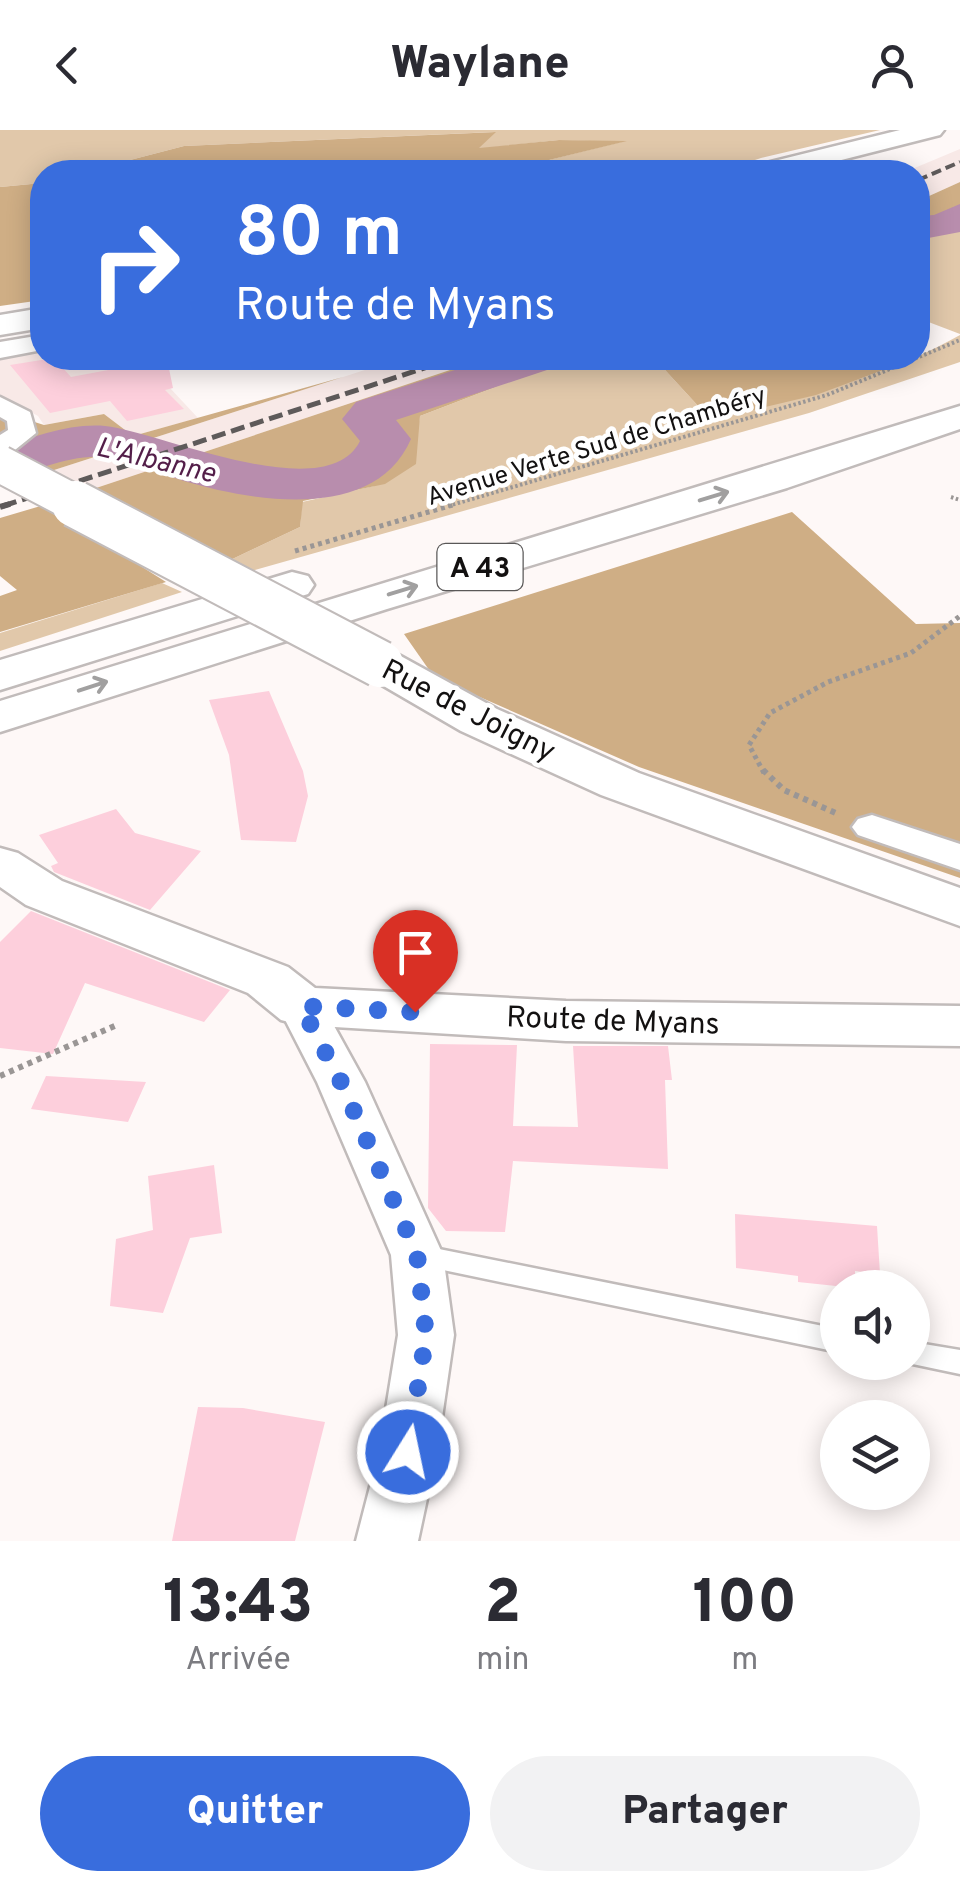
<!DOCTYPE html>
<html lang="fr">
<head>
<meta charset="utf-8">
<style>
  body { margin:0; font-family:Overpass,sans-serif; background:#f2f2f3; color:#2b2b33; height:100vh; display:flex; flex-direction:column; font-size:38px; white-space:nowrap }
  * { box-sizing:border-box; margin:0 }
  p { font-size:32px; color:#7c7c81 }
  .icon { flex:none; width:55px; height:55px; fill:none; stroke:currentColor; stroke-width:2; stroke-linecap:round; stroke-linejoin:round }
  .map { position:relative; height:1411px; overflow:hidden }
  .side { display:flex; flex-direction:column; background:#fff; flex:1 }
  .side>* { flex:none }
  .banner { position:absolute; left:30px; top:30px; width:900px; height:210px; border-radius:40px; box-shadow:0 5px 25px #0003; background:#396ddd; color:#fff; overflow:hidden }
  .fabs { position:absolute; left:820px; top:1140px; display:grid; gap:20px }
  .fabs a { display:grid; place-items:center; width:110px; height:110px; border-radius:50%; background:#fff; box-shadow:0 5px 25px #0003; font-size:50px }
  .pin { position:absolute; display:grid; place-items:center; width:85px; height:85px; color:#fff; margin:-102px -42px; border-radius:50% 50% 50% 0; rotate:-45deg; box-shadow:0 0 10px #0007 }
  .pin .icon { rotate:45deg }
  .me { position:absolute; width:110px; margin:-55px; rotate:10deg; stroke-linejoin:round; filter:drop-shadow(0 0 8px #0008) }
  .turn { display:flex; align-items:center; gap:35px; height:210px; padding:0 40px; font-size:45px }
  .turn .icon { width:130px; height:130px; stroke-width:2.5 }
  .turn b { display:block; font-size:70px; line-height:85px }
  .eta { display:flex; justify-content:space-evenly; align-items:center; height:170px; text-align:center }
  .eta b { font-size:60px; font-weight:800; line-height:70px }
  .cta { display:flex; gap:20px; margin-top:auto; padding:20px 40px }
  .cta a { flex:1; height:115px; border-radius:60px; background:#396ddd; color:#fff; font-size:40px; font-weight:800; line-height:115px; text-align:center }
  .cta a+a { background:#f2f2f3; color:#2b2b33 }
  header { display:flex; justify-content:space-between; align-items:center; height:130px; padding:0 40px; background:#fff; font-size:45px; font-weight:800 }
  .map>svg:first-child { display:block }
  .built { fill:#f8e9e7 }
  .green { fill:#e1c8aa }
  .forest { fill:#cfae85 }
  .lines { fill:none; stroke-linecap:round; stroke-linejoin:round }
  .river { fill:#b88dad; fill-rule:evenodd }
  .building { fill:#fdcfdc }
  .service-casing { stroke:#c1bbba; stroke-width:5 }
  .minor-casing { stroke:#c1bbba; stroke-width:5 }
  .tertiary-casing { stroke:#c1bbba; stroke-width:5 }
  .secondary-casing { stroke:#c1bbba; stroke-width:5 }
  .motorway-casing { stroke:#c1bbba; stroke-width:5 }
  .path-far2 { stroke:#9a9695; stroke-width:4; stroke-dasharray:2.5 2.5; stroke-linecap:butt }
  .path-far1 { stroke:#9a9695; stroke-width:5; stroke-dasharray:4 4; stroke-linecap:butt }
  .path { stroke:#9a9695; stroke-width:6; stroke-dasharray:5 5; stroke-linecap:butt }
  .service { fill:#fff; fill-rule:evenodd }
  .minor { fill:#fff; fill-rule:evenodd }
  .tertiary { fill:#fff; fill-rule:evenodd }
  .secondary { fill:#fff; fill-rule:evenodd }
  .motorway { fill:#fff; fill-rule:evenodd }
  .rail-far2 { stroke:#5e5a5a; stroke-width:4; stroke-dasharray:10 5; stroke-linecap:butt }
  .rail-far1 { stroke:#5e5a5a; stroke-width:5; stroke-dasharray:14 6; stroke-linecap:butt }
  .rail { stroke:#5e5a5a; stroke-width:6; stroke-dasharray:18 9; stroke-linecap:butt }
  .secondary-bridge-far1-casing { stroke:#c1bbba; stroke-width:40; stroke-linecap:butt }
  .secondary-bridge-casing { stroke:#c1bbba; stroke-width:50; stroke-linecap:butt }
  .secondary-bridge-far1 { stroke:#fff; stroke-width:36 }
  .secondary-bridge { stroke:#fff; stroke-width:46 }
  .oneway { stroke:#a1a0a0 }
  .route { stroke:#396ddd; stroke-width:18; stroke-dasharray:0 32.4 }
  .labels { text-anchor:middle; stroke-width:9; stroke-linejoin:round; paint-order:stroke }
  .far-street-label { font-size:25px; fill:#131111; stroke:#fff }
  .far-water-label { font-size:28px; font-style:italic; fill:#531e49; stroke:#fff }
  .shield { fill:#fff; stroke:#5a5858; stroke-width:2.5 }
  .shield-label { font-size:28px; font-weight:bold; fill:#131111 }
  .street-label { font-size:30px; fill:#131111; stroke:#fff }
</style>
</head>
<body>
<header><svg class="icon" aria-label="back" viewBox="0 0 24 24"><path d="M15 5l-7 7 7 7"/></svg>Waylane<svg class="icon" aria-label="person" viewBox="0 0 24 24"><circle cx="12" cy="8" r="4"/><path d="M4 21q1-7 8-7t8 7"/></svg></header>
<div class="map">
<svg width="960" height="1411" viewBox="0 0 960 1411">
  <rect width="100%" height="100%" fill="#fef8f7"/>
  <path class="built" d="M 960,19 L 960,52 L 918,71 L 918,42 L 905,42 Z
    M 42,218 L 42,228 L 142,228 L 198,288 L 133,306 L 104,284 L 44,295 L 38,286 L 0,265 L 0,225 Z
    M 402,228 L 486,228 L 90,360 L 51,341 Z"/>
  <path class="green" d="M 0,0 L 880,0 L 761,28 L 719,42 L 500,42 L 621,12 L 559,10 L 477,19 L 494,2 L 184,16 L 84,42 L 42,42 L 42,53 L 0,57 Z
    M 960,101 L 960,204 L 918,188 L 918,107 Z
    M 960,205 L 960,232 L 809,283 L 241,444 L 224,433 L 300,397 L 302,372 L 374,356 L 416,309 L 420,286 L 571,228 L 654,228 L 711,290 C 796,268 884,248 960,205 Z
    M 162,453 L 182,462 L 0,521 L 0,503 Z"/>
  <path class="forest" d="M 496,2 L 479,18 L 559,10 L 627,11 L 500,42 L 84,42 L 184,16 Z
    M 960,52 L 960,101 L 918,107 L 918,71 Z
    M 42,53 L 42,170 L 0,176 L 0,57 Z
    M 486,228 L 571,228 L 420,286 L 416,334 L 385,354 L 303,371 L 300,397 L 224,433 L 90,360 Z
    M 654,228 L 916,228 L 816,265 L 711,290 Z
    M 343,247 L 51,341 L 0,313 L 0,281 L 44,295 L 104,284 L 133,306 Z
    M 44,375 L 166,452 L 0,502 L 0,466 L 17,460 L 0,446 L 0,388 Z
    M 792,382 L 916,494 L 960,493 L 960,748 L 639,637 L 434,547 L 404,504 Z"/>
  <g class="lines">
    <path class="river" d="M 960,74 L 960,102 L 918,110 L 918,86 L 934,85 Z
      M 492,228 L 560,228 L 553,238 L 396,290 L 411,309 C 375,392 255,372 184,351 C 158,343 132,329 104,327 C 68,324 34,342 0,351 L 0,318 C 33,307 70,293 105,296 C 158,301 326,379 360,311 L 342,289 L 356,272 Z"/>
  </g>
  <path class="building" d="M 54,228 L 71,247 L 167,229 L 173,258 L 165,260 L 184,279 L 127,291 L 110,271 L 50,283 L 10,235 Z
    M 269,561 L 303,641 L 308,666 L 296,712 L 241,710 L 229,625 L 209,570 Z
    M 116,679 L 135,703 L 201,721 L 150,780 L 54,742 L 51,736 L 58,733 L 39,705 Z
    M 31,781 L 230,860 L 204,892 L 85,853 L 53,924 L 0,918 L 0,812 Z
    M 430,914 L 517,915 L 513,996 L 578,997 L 573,916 L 668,916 L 672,950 L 665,950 L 668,1039 L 513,1031 L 505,1102 L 446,1101 L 428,1078 Z
    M 46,946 L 146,952 L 128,992 L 31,979 Z
    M 214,1035 L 222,1103 L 190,1108 L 163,1183 L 110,1176 L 116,1109 L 153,1100 L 148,1046 Z
    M 735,1084 L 877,1096 L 880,1144 L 855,1141 L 855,1158 L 798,1152 L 798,1146 L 736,1138 Z
    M 198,1277 L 243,1278 L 325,1292 L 295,1411 L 172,1411 Z"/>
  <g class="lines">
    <g class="service-casing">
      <path id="service" d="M 419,1115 L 838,1199 L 838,1222 L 419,1135 L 410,1132 L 406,1125 L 410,1118 Z
        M 912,1212 L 960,1220 L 960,1244 L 903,1232 L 912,1232 Z"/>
    </g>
    <g class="minor-casing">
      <path id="minor" d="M 42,205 L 42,220 L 0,228 L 0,212 Z
        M 0,267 L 30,282 L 36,303 L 10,324 L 0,326 L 0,305 L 8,300 L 7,291 L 0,287 Z
        M 872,685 L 960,714 L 960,740 L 858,705 L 852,697 L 858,689 Z
        M 301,861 L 317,865 L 365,952 L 443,1125 L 454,1205 L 437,1322 L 418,1411 L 356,1411 L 379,1322 L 398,1205 L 391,1125 L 317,952 L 278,876 L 285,865 Z"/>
    </g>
    <g class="tertiary-casing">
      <path id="tertiary" d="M 0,718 L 18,723 L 62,751 L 288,837 L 315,858 L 566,871 L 960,876 L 960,916 L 566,911 L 301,895 L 281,890 L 248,863 L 26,775 L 0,757 Z"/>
    </g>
    <g class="secondary-casing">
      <path id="secondary" d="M 900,0 L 944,0 L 940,5 L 794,42 L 750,42 L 754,36 Z
        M 42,178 L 42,198 L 0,205 L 0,185 Z
        M 380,520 L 397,524 L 497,579 L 639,643 L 960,758 L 960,796 L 601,665 L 461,601 L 363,544 L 356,534 L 363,524 Z"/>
    </g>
    <g class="motorway-casing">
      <path id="motorway" d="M 960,276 L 960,299 L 787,358 L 387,479 L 0,602 L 0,571 Z
        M 292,442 L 308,446 L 314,455 L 308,464 L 0,560 L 0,530 Z"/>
    </g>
    <path class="path-far2" d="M 951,367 L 960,370
      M 448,376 L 827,265 L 960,210"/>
    <path class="path-far1" d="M 295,421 L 456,374
      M 764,643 L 749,615 L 770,583 L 828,552 L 911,523 L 960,486"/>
    <path class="path" d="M 763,640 L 784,660 L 838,684
      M 0,946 L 117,895"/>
    <use href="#service" class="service"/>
    <use href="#minor" class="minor"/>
    <use href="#tertiary" class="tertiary"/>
    <use href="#secondary" class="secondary"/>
    <use href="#motorway" class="motorway"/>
    <path class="rail-far2" d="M 918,50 L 960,32"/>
    <path class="rail-far1" d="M 3,376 L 455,228"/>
    <path class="rail" d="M 0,377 L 10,374"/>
    <g class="secondary-bridge-far1-casing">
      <path id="secondary-bridge-far1" d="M 0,334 L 80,376"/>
    </g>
    <g class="secondary-bridge-casing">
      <path id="secondary-bridge" d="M 75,374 L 380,534"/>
    </g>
    <use href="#secondary-bridge-far1" class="secondary-bridge-far1"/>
    <use href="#secondary-bridge" class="secondary-bridge"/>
  </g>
  <defs><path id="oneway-shaft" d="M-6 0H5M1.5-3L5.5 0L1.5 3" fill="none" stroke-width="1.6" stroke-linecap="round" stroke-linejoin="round" transform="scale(2.5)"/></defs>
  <g class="oneway">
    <use href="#oneway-shaft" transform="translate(714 366) rotate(-17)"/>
    <use href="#oneway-shaft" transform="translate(403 460) rotate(-17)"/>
    <use href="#oneway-shaft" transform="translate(93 556) rotate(-18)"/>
  </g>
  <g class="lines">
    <path class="route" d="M 408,1322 L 426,1205 L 417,1124 L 341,952 L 301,876 L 415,882"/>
  </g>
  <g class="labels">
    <g class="far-street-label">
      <text transform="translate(596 315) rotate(-17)" y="9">Avenue Verte Sud de Chambéry</text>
    </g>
    <g class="far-water-label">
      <text transform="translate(156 329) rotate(13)" y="10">L'Albanne</text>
    </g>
    <rect class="shield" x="437.5" y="414" width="85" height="46" rx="8"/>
    <g class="shield-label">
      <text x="480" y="447">A 43</text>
    </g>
    <g class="street-label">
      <text transform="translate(469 580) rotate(27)" y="10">Rue de Joigny</text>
      <text transform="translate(613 890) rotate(2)" y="10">Route de Myans</text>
    </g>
  </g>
</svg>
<div class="fabs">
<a><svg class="icon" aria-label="sound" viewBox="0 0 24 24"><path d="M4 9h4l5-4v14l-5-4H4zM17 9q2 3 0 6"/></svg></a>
<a><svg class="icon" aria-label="layers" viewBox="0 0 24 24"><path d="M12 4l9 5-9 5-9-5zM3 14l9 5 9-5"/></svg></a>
</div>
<div class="pin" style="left:415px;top:882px;background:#d93025"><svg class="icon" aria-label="arrive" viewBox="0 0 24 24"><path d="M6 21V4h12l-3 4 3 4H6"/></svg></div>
<svg class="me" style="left:408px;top:1322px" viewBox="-20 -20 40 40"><circle r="17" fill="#396ddd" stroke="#fff" stroke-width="3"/><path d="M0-11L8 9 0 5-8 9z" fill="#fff"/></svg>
<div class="banner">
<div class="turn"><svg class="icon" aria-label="right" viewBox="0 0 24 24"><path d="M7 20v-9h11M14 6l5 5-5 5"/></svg><div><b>80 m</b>Route de Myans</div></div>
</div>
</div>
<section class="side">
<div class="eta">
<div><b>13:43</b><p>Arrivée</p></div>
<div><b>2</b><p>min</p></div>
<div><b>100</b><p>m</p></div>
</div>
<div class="cta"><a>Quitter</a><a>Partager</a></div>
</section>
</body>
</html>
